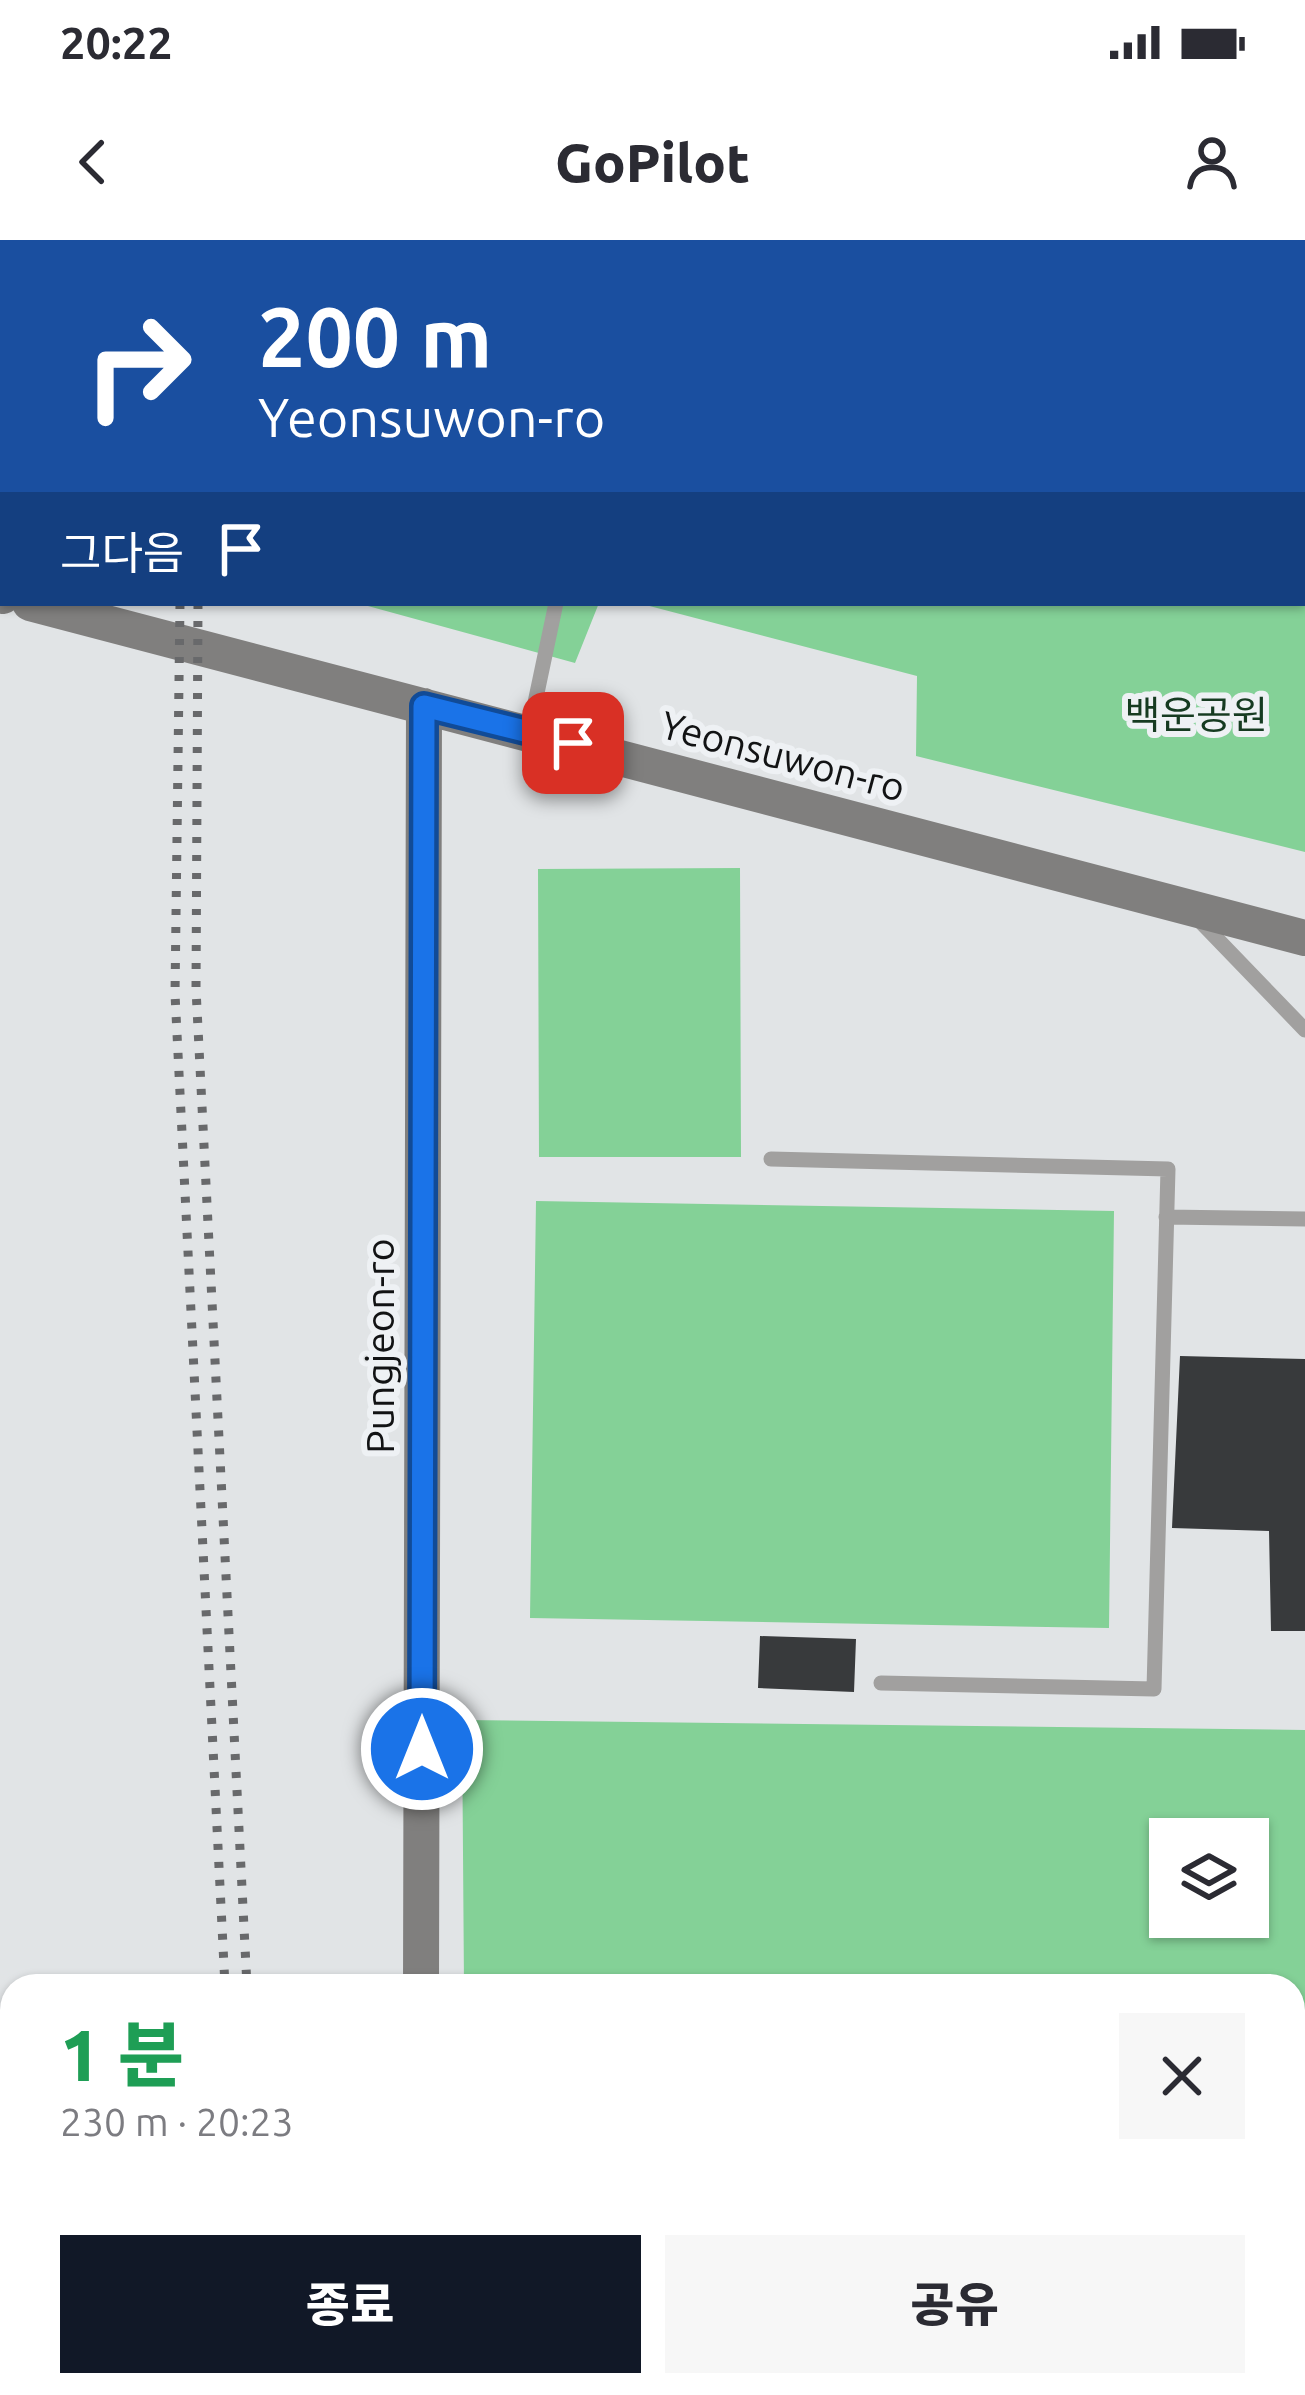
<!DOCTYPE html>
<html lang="ko">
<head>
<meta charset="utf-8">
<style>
  body { margin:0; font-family:Ubuntu,"Noto Sans KR",sans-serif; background:#f7f7f7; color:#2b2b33; height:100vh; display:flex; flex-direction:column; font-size:45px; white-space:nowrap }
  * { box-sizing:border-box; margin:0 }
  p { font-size:39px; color:#7c7c81 }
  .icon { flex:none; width:66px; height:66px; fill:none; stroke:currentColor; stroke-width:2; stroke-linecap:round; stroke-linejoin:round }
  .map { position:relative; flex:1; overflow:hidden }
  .details { position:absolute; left:0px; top:1734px; width:1305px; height:423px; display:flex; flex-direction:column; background:#fff; border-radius:36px 36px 0 0; box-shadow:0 3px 9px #0004 }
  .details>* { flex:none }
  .banner { position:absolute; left:0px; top:0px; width:1305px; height:366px; box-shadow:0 3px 9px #0004; background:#1a4fa0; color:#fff; overflow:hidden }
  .tools { position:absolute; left:1149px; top:1578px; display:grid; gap:24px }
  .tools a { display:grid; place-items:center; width:120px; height:120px; border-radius:0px; background:#fff; box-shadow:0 3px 9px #0004; font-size:60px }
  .pin { position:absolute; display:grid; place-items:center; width:102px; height:102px; color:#fff; margin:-51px; border-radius:24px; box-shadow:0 6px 18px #0006 }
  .me { position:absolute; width:132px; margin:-66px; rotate:0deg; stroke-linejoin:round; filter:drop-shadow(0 0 9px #0008) }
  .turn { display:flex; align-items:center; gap:42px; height:252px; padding:0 60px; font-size:54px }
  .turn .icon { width:156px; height:156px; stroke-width:2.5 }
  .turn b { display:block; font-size:84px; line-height:102px }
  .then { display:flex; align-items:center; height:114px; padding:0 60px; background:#0003; gap:24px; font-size:45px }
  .round { display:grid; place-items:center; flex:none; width:126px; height:126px; border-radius:0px; background:#f7f7f7 }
  .overview { display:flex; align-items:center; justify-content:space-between; height:204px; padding:0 60px }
  h1 { font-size:72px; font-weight:800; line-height:90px; color:#1e9e55 }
  .primary-button { display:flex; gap:24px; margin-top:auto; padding:24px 60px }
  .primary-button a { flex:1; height:138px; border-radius:0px; background:#111827; color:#fff; font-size:48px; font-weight:800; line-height:138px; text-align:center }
  .primary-button a+a { background:#f7f7f7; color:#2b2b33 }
  .status { display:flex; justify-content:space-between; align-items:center; height:84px; padding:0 60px; background:#fff; direction:ltr }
  .status svg { height:33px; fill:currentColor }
  header { display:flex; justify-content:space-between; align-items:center; height:156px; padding:0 60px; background:#fff; font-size:54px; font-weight:800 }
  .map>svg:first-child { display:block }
  .green { fill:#84d197; fill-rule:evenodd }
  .building { fill:#383a3c }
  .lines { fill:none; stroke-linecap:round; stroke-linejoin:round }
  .path { stroke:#87898b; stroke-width:6; stroke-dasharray:9 9; stroke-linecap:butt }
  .lane { stroke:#a1a09f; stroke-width:15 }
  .secondary { stroke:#807f7e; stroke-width:36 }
  .rail { stroke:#68696b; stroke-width:9; stroke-dasharray:6 12; stroke-linecap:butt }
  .route-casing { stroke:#114b97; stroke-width:30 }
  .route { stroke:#1a73e8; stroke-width:21 }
  .labels { text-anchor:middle; stroke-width:12; stroke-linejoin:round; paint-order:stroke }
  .park-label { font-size:39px; fill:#163b21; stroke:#eef1f4 }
  .street-label { font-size:39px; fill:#121314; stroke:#eef1f4 }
</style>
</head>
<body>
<div class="status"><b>20:22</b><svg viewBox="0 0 49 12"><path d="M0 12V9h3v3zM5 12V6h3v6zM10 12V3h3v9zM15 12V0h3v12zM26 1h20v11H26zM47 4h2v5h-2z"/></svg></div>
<header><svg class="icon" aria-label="back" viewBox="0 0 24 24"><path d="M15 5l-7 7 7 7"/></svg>GoPilot<svg class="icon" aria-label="person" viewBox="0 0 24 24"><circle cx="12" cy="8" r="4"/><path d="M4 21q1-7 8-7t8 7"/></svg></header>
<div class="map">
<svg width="1305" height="2155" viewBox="0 0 1305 2155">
  <rect width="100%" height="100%" fill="#e1e4e6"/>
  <path class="green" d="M 289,0 L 1305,0 L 1305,612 L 916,516 L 917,436 L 638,363 L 1302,363 L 1302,3 L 288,3 Z
    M 357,363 L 599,363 L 575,423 Z
    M 740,628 L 741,917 L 539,917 L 538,629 Z
    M 536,961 L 1114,971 L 1109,1388 L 530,1378 Z
    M 462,1480 L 1305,1490 L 1305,2155 L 467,2155 L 467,2145 L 1293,2145 L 1293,1746 L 464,1746 ZM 1170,1599 L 1248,1599 L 1248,1677 L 1170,1677 Z"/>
  <path class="building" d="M 1180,1116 L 1305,1119 L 1305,1391 L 1271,1391 L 1269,1291 L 1172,1288 Z
    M 760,1396 L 856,1399 L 854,1452 L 758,1448 Z"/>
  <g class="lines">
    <path class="path" d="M 1064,3 L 1066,0
      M 1154,3 L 1158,0
      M 1302,282 L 1305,284"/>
    <path class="lane" d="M 621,3 L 621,0
      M 529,491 L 556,363
      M 1197,678 L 1305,790
      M 771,919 L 1168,929 L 1154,1449 L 881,1443
      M 1166,977 L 1305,979"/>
    <path class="secondary" d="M 0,355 L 3,356
      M 30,363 L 1305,698
      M 421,1746 L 424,466
      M 420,2155 L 420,2145"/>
    <path class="rail" d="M 220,3 L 220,0
      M 242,3 L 242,0
      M 180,363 L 175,754 L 225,1746
      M 198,363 L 196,749 L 247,1746
      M 245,2145 L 246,2155
      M 267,2145 L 268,2155"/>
  </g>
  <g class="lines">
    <g class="route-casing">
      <path id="route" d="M 422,1509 L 424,466 L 573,503"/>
    </g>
    <use href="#route" class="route"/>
  </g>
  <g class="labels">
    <g class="park-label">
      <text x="1196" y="489">백운공원</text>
    </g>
    <g class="street-label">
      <text transform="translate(783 516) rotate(15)" y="14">Yeonsuwon-ro</text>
      <text transform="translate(380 1106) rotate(-90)" y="14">Pungjeon-ro</text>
    </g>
  </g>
</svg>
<div class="tools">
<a><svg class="icon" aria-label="layers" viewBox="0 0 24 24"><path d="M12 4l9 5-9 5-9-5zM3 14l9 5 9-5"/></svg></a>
</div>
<div class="pin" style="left:573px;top:503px;background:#d93025"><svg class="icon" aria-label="arrive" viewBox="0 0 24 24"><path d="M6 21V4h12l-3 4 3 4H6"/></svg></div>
<svg class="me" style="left:422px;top:1509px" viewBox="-20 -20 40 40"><circle r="17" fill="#1a73e8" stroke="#fff" stroke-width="3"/><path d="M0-11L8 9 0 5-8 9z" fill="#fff"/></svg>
<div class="banner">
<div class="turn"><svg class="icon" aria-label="right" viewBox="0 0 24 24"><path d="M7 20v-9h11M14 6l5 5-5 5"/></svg><div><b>200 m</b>Yeonsuwon-ro</div></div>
<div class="then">그다음<svg class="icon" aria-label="arrive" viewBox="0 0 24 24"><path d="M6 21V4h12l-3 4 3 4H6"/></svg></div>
</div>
<section class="details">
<div class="overview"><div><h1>1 분</h1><p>230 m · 20:23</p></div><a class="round"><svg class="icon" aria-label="close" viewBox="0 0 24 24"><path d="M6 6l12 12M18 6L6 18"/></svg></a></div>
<div class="primary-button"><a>종료</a><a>공유</a></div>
</section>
</div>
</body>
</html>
